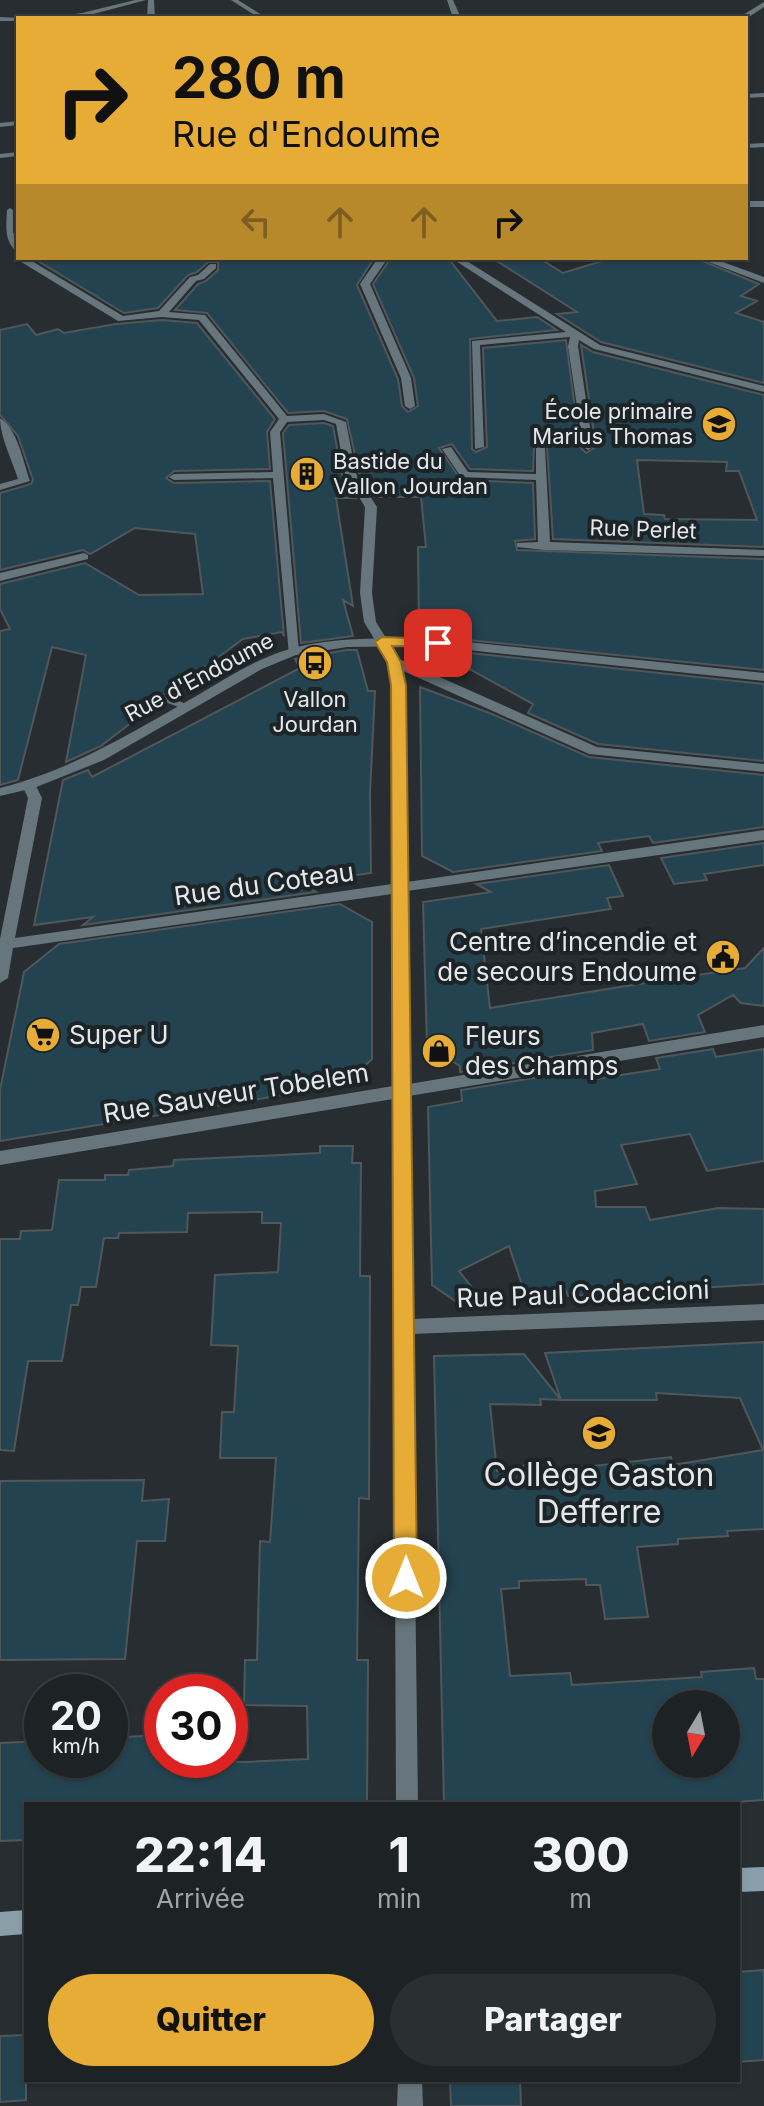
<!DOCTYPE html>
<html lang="fr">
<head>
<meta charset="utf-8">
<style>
  body { margin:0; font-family:Inter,sans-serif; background:#2a2f32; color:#f1f3f6; height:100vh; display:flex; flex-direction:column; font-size:30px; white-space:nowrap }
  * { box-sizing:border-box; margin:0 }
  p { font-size:26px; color:#a0a4a7 }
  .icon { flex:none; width:44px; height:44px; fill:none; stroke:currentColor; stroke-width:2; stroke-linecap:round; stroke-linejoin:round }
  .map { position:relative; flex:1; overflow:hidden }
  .sheet { position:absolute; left:24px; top:1802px; width:716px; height:280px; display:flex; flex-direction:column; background:#1d2225; border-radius:0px; box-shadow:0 2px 6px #0004,0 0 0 2px #3b3f42 }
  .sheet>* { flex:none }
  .guide { position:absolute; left:16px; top:16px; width:732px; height:244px; border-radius:0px; box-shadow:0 2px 6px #0004,0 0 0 2px #3b3f42; background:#e6ac36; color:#111; overflow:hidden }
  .needle { width:52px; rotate:190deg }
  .tools { position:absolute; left:652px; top:1690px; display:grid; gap:16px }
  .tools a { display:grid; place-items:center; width:88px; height:88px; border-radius:50%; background:#1d2225; box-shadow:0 2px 6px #0004,0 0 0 2px #3b3f42; font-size:40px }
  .speed { position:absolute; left:24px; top:1674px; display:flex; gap:16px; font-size:40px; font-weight:700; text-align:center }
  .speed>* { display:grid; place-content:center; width:104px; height:104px; border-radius:50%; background:#1d2225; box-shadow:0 2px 6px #0004,0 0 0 2px #3b3f42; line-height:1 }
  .speed small { font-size:20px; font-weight:400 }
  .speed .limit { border:12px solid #d22; background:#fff; color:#111 }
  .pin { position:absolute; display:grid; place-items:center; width:68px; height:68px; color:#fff; margin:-34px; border-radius:16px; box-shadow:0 4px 12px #0006 }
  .me { position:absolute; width:88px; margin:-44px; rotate:0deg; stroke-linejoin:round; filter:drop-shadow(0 0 6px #0008) }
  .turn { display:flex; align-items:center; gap:28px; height:168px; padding:0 24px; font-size:36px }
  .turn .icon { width:104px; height:104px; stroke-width:2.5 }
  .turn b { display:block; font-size:56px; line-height:68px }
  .lanes { display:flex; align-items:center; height:76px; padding:0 24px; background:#0003; justify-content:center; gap:40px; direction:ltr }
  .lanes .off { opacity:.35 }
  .eta { display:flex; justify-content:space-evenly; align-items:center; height:136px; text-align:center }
  .eta b { font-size:48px; font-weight:800; line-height:56px }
  .action { display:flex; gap:16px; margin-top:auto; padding:16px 24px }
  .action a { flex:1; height:92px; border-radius:48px; background:#e6ac36; color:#111; font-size:32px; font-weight:800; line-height:92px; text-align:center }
  .action a+a { background:#2a2f32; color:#f1f3f6 }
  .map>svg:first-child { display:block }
  .building { fill:#244350; stroke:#50575a; stroke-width:2; fill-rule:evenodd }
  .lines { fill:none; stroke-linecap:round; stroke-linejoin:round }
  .service { fill:#67757c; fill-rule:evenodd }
  .minor { fill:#67757c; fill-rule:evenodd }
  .tertiary { fill:#67757c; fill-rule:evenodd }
  .secondary { fill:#889fa9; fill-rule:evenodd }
  .route { fill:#e6ac36; stroke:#967023; stroke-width:2 }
  .labels { text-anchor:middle; stroke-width:8; stroke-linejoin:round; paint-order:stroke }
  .far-poi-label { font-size:22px; fill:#e3e8ea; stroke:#1d2427; text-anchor:end }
  .far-street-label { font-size:22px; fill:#e3e8ea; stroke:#1d2427 }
  .street-label { font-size:26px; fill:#e3e8ea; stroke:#1d2427 }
  .poi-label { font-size:26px; fill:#e3e8ea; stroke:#1d2427; text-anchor:start }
  .near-poi-label { font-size:32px; fill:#e3e8ea; stroke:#1d2427 }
</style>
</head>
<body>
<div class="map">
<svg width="764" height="2106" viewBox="0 0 764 2106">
  <rect width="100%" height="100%" fill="#272d31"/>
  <path class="building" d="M 33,258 L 374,258 L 357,285 L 398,379 L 402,406 L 408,412 L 418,406 L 414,378 L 373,284 L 391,258 L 448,258 L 497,321 L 537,317 L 557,330 L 470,339 L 472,449 L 476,452 L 487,447 L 483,348 L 566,340 L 580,447 L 586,453 L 596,447 L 581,345 L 593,352 L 764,395 L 764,547 L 553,539 L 547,446 L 534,444 L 533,471 L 470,469 L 452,444 L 439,448 L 461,480 L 533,483 L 535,539 L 515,541 L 517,550 L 764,559 L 764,670 L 419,635 L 418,547 L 426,547 L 421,497 L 374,497 L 359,473 L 347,419 L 324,411 L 288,413 L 207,313 L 175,310 L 198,284 L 206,281 L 218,270 L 218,262 L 208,262 L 197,272 L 188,275 L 158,308 L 124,313 ZM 637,460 L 727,462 L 726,471 L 739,471 L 757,520 L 665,519 L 664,515 L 644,514 Z
    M 492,258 L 539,258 L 563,273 L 612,258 L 695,258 L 759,284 L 741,296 L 757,301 L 736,313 L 764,322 L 764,383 L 601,342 L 557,314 L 577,312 Z
    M 162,320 L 197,323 L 275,419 L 267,432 L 270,469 L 174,471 L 166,478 L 174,483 L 270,481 L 284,636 L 282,632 L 243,639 L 168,694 L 158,694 L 158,702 L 101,746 L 66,762 L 86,655 L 52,647 L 18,780 L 0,785 L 0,631 L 10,629 L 0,609 L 0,584 L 85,563 L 139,595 L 203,594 L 195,534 L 135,528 L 90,554 L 83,550 L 0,570 L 0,493 L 31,484 L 33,480 L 18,436 L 0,415 L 0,330 L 27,324 L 36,335 L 58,329 L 64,333 L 116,324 Z
    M 324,423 L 333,426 L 342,475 L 356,498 L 336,498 L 353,606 L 343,600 L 353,636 L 301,643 L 283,433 L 289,425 Z
    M 433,649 L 764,684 L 764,761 L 598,744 L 528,713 L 533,704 Z
    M 347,650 L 357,650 L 368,691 L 375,691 L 370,793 L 371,873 L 300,883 L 316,892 L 83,925 L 93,917 L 34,925 L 63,780 L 88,770 L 92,777 L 300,668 L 295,659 Z
    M 420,687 L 492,714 L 589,757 L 764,775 L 764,827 L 653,843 L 649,836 L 598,843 L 602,851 L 453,872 L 422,856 Z
    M 764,843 L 764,865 L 704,874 L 707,880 L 674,884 L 661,858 Z
    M 609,865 L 623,896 L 607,898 L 611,909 L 481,929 L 490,1008 L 645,983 L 639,971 L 664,967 L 670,979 L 745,968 L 764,948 L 764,1006 L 741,1003 L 733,995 L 698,1015 L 705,1032 L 649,1041 L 643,1024 L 592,1033 L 593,1050 L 460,1072 L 460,1066 L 427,1046 L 423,902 L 491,892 L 476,884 Z
    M 340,904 L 372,922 L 372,1059 L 344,1085 L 0,1141 L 0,1090 L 24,972 L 59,944 Z
    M 713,1049 L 716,1057 L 764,1049 L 764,1161 L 707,1171 L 690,1134 L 621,1145 L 637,1184 L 595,1191 L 596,1207 L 645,1207 L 650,1220 L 718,1208 L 764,1209 L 764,1284 L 568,1296 L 564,1286 L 525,1294 L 509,1246 L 459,1271 L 482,1300 L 455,1301 L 432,1285 L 428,1107 L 462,1101 L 461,1090 L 594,1068 L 595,1079 L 660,1069 L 656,1058 Z
    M 320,1146 L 353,1146 L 352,1163 L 361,1163 L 360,1276 L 370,1276 L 369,1499 L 359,1498 L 357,1660 L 368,1660 L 367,1804 L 26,1804 L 26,1840 L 0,1841 L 0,1743 L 42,1741 L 42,1760 L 110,1760 L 110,1738 L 159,1735 L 157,1745 L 162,1745 L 162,1760 L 244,1762 L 308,1759 L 307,1706 L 244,1705 L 245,1660 L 257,1660 L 260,1541 L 270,1542 L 276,1458 L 220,1458 L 222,1412 L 234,1412 L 238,1346 L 211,1345 L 215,1275 L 278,1272 L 281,1223 L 262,1223 L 262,1212 L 188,1213 L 187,1232 L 119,1233 L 118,1238 L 104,1238 L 96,1287 L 81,1287 L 78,1305 L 71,1305 L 62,1361 L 28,1361 L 14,1451 L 0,1450 L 0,1239 L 20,1239 L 21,1231 L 52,1230 L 59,1180 L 105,1180 L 105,1175 L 128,1175 L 129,1170 L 173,1166 L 174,1160 L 320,1153 Z
    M 764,1342 L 764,1529 L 727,1531 L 728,1536 L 678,1539 L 678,1544 L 637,1547 L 648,1617 L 605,1619 L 600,1585 L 586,1585 L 586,1579 L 519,1581 L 519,1588 L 501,1589 L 510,1676 L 570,1673 L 572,1685 L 702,1677 L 701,1672 L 754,1668 L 756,1679 L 764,1679 L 764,1800 L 702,1804 L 444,1804 L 434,1356 L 524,1354 L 561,1400 L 540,1399 L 541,1405 L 490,1404 L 497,1471 L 531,1464 L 533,1473 L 671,1457 L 673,1465 L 763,1450 L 740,1398 L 656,1393 L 657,1400 L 561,1400 L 545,1353 ZM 666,1704 L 726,1704 L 726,1764 L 666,1764 Z
    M 144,1480 L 142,1501 L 169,1499 L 165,1541 L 137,1541 L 125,1659 L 0,1660 L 0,1481 Z
    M 764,1970 L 764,2060 L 738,2062 L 738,1972 Z
    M 26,2035 L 26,2100 L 0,2102 L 0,2036 Z
    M 450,2080 L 520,2080 L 521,2106 L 451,2106 Z"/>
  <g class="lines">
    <path class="service" d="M 231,0 L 238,0 L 262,15 L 304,18 L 259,18 Z
      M 18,121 L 18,125 L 0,127 L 0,123 Z
      M 10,208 L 13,210 L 13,232 L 18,246 L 18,253 C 4,242 6,227 7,210 Z
      M 163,695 L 189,705 L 191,707 L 186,710 L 160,700 L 160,696 Z"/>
    <path class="minor" d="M 135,0 L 146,0 L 82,17 L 43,18 L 82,13 Z
      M 148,0 L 154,0 L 155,18 L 147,18 Z
      M 447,0 L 453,0 L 461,18 L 453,18 Z
      M 764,2 L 764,7 L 746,19 L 738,18 Z
      M 0,17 L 21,18 L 18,18 L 18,21 L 0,21 Z
      M 764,93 L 764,97 L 746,98 L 746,94 Z
      M 764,143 L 764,147 L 746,148 L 746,144 Z
      M 18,152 L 18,156 L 0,158 L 0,154 Z
      M 746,201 L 764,201 L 764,207 L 746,207 Z
      M 18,256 L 27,258 L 123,316 L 159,311 L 190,277 L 198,275 L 210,264 L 216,264 L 216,268 L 204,279 L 196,281 L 169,312 L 205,315 L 287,416 L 324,414 L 346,422 L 356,474 L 377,507 L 372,593 L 376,622 L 399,659 L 597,747 L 764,764 L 764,772 L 589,754 L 401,670 L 404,685 L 407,882 L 764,830 L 764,840 L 407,891 L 409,1084 L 764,1025 L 764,1037 L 409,1096 L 412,1319 L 764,1304 L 764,1320 L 412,1334 L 418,1804 L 396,1804 L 393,1099 L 0,1165 L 0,1151 L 393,1086 L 392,894 L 13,948 L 8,978 L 0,983 L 0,939 L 28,798 L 22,785 L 29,781 L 34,782 L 42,798 L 15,938 L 392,884 L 392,685 L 386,658 L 364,622 L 360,593 L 365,507 L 345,474 L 336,424 L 324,420 L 287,422 L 280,432 L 299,652 L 293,656 L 289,655 L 273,478 L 174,480 L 169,477 L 174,474 L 273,472 L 270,432 L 279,419 L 199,320 L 162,317 L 118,321 L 18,260 Z
      M 378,258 L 388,258 L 370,284 L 411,378 L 415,406 L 410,409 L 405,406 L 401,378 L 360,284 Z
      M 451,258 L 462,258 L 600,345 L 764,386 L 764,392 L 594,349 L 579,340 L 578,346 L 593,447 L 588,450 L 583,447 L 568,346 L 570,337 L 480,345 L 484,447 L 475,449 L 472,341 L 566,332 Z
      M 698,258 L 712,258 L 764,277 L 764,283 Z
      M 0,418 C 18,430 23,461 30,481 L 0,490 L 0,484 L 18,479 C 12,460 0,437 0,418 Z
      M 536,446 L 545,448 L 550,542 L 764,550 L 764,556 L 544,550 L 517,547 L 517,543 L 538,542 L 536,480 L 461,477 L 442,449 L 451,447 L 468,472 L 536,474 Z
      M 84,553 L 88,555 L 88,559 L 0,581 L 0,573 Z
      M 398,2080 L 422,2080 L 423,2106 L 397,2106 Z"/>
    <path class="tertiary" d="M 429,638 L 764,673 L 764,681 L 429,646 L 347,647 L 296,655 L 262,669 L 104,760 L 34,788 L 0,796 L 0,788 C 72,770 134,731 198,695 C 227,678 257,658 290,649 C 335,636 383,639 429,638 Z"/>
    <path class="secondary" d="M 764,1867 L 764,1891 L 738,1892 L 738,1868 Z
      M 26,1910 L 26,1934 L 0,1936 L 0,1912 Z"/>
  </g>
  <path class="route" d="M 382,637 L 438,639 L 445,643 L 438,647 L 392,646 L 401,662 L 406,685 L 417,1578 L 414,1586 L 406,1589 L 397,1586 L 394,1578 L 391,685 L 387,662 L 375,642 Z"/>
  <defs>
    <g id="school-disc" transform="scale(1.8)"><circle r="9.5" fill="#e6ac36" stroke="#1d2427"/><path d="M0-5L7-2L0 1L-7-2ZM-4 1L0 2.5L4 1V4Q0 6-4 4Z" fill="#111"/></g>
    <g id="building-disc" transform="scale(1.8)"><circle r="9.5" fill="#e6ac36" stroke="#1d2427"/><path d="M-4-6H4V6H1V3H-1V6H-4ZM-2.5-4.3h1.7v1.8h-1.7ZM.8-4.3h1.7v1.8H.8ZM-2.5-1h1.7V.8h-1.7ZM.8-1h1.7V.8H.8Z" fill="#111"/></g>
    <g id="bus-disc" transform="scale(1.8)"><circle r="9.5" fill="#e6ac36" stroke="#1d2427"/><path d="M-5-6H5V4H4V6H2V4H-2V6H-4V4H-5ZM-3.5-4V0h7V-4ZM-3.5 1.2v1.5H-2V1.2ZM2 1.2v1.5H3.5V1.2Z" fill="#111"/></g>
    <g id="civic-disc" transform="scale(1.8)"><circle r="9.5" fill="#e6ac36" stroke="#1d2427"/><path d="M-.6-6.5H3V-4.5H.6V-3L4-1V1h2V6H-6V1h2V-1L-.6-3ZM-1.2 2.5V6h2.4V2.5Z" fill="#111"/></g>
    <g id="supermarket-disc" transform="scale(1.8)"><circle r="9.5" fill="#e6ac36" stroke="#1d2427"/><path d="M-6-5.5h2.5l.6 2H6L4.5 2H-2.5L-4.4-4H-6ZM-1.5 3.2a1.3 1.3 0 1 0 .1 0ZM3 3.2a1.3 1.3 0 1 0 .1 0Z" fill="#111"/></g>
    <g id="shop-disc" transform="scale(1.8)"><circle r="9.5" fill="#e6ac36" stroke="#1d2427"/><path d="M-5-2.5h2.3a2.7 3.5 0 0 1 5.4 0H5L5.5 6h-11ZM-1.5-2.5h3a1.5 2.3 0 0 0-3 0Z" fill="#111"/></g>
  </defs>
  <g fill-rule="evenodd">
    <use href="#school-disc" x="719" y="424"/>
    <use href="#building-disc" x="307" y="474"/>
    <use href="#bus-disc" x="315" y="663"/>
    <use href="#civic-disc" x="723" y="957"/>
    <use href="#supermarket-disc" x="43" y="1035"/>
    <use href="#shop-disc" x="439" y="1051"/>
    <use href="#school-disc" x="599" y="1433"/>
  </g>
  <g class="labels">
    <g class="far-poi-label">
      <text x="693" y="419">École primaire<tspan x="693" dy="25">Marius Thomas</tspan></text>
      <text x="333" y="469" text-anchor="start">Bastide du<tspan x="333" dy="25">Vallon Jourdan</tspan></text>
      <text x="315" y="707" text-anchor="middle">Vallon<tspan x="315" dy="25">Jourdan</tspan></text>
    </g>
    <g class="far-street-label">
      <text transform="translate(643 529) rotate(2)" y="8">Rue Perlet</text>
      <text transform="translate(199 677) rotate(-28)" y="8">Rue d'Endoume</text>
    </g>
    <g class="street-label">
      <text transform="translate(264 884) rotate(-8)" y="9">Rue du Coteau</text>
      <text transform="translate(236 1093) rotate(-9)" y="9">Rue Sauveur Tobelem</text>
      <text transform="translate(583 1294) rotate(-2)" y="9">Rue Paul Codaccioni</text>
    </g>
    <g class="poi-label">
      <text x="697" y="951" text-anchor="end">Centre d’incendie et<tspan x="697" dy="30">de secours Endoume</tspan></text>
      <text x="69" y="1044">Super U</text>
      <text x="465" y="1045">Fleurs<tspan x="465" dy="30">des Champs</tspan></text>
    </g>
    <g class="near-poi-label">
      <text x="599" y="1486">Collège Gaston<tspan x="599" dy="37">Defferre</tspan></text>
    </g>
  </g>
</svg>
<div class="tools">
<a><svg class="needle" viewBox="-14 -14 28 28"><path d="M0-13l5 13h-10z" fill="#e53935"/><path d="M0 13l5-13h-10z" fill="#a0a4a7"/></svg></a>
</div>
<div class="speed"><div>20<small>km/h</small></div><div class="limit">30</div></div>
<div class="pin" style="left:438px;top:643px;background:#d93025"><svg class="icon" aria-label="arrive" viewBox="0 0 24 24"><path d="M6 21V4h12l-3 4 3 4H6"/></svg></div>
<svg class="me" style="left:406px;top:1578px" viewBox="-20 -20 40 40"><circle r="17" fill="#e6ac36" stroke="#fff" stroke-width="3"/><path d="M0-11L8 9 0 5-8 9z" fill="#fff"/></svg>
<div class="guide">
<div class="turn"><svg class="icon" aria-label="right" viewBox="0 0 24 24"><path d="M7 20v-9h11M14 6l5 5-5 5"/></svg><div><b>280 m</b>Rue d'Endoume</div></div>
<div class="lanes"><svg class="icon off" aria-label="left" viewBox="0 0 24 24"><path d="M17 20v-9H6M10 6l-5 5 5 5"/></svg><svg class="icon off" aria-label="ahead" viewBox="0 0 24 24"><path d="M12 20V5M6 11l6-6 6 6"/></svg><svg class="icon off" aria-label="ahead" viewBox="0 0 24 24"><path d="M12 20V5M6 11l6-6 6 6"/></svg><svg class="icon" aria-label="right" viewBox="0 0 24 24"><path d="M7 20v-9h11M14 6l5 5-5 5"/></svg></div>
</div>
<section class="sheet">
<div class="eta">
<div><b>22:14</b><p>Arrivée</p></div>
<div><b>1</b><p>min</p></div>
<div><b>300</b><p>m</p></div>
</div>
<div class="action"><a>Quitter</a><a>Partager</a></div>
</section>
</div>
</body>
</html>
